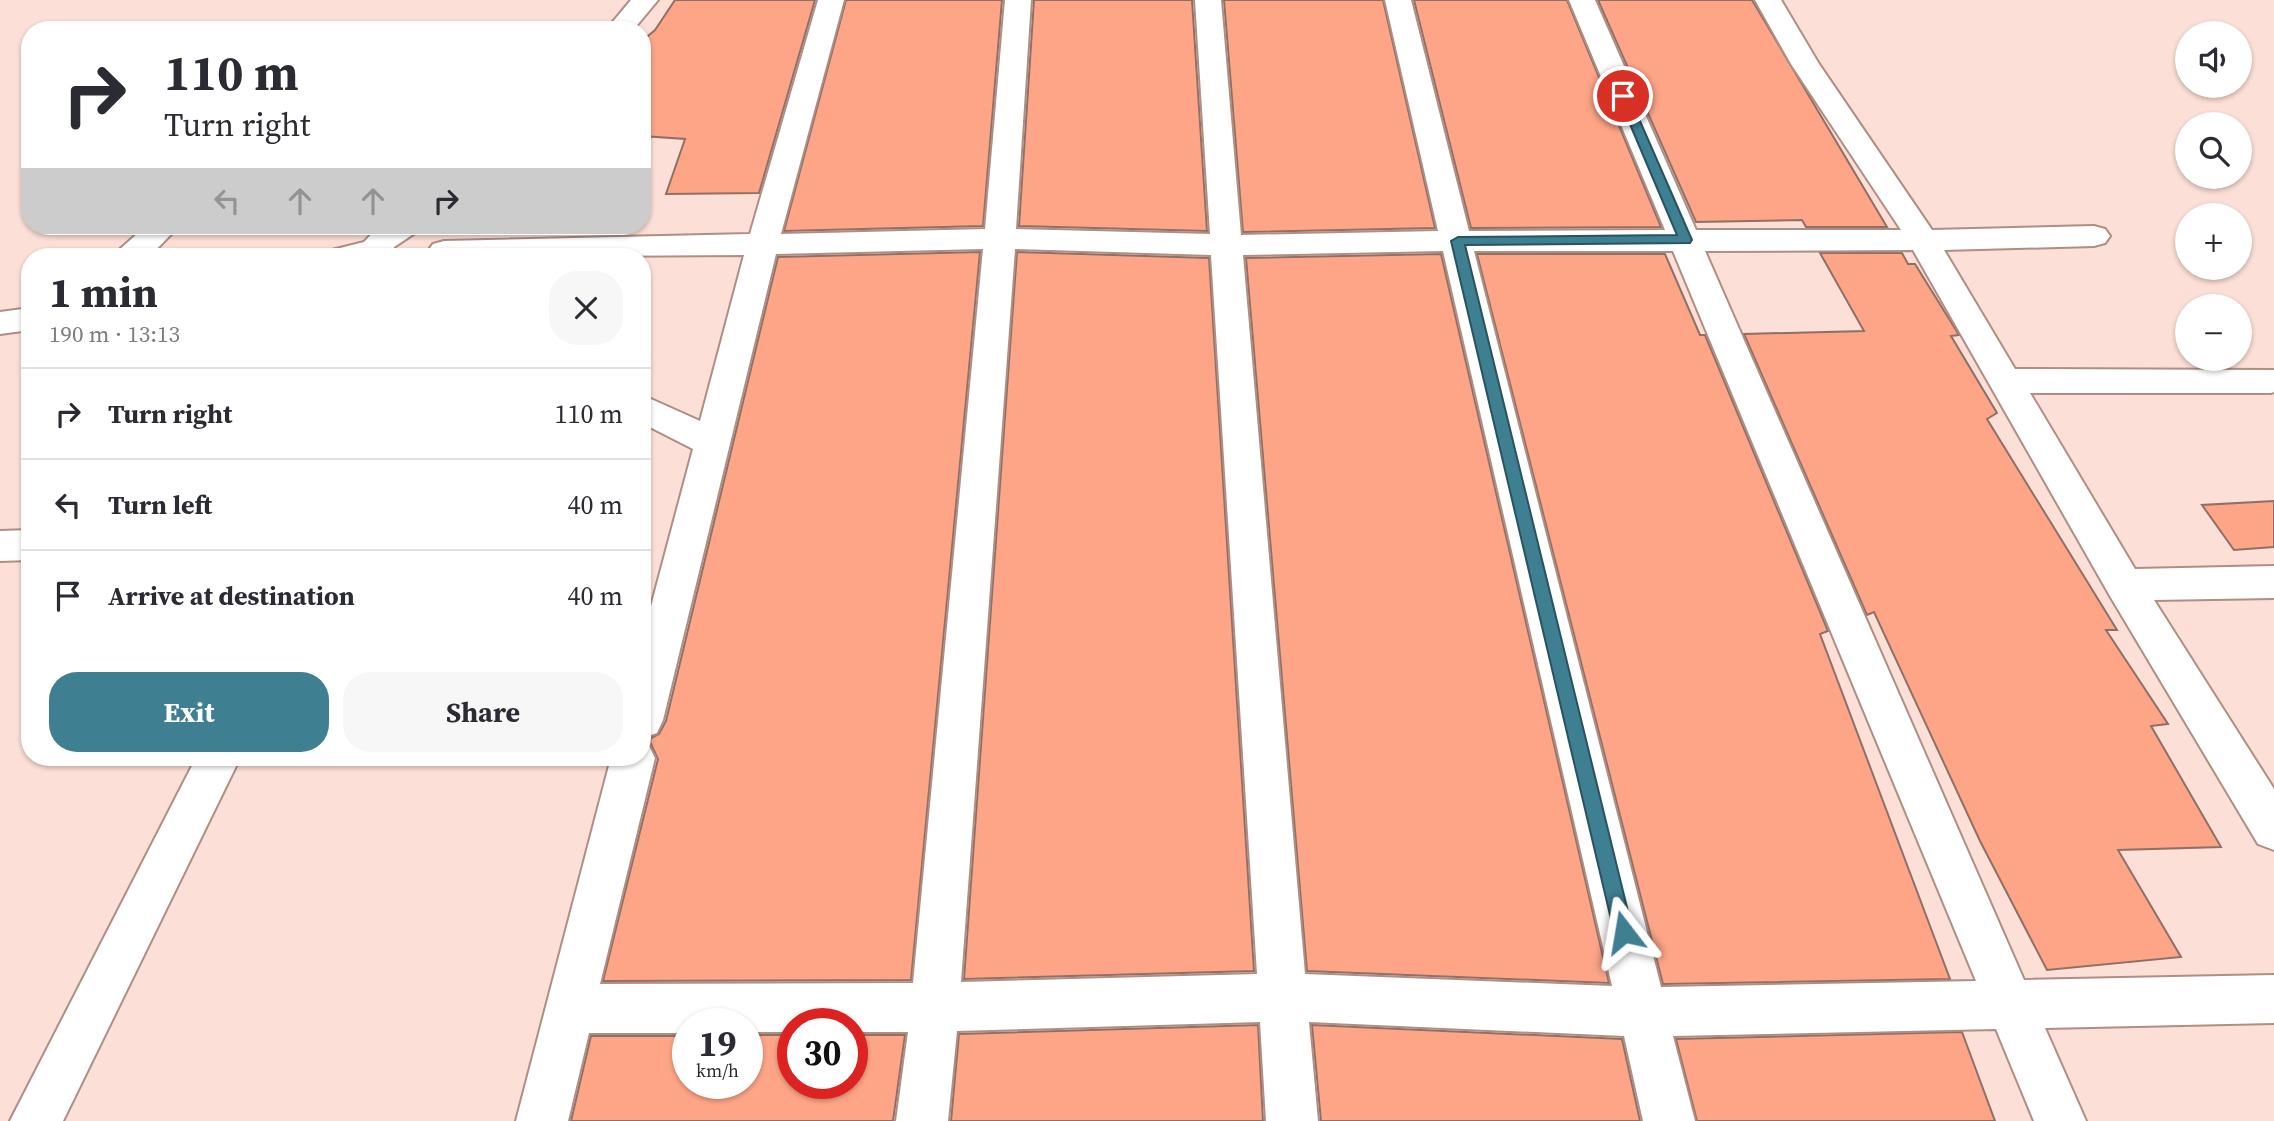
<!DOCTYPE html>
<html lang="en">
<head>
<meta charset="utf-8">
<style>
  body { margin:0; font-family:"Source Serif 4",serif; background:#f7f7f7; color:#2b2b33; height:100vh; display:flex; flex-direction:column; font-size:26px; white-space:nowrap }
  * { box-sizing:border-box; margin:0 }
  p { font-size:23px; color:#7c7c81 }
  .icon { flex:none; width:38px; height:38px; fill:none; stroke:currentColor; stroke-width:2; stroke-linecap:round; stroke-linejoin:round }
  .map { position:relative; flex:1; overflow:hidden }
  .panel { position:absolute; left:21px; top:248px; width:630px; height:518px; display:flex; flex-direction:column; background:#fff; border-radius:28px; box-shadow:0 2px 5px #0004 }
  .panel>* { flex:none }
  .top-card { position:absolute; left:21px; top:21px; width:630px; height:214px; border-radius:28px; box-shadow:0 2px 5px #0004; background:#fff; color:#2b2b33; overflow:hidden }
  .buttons { position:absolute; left:2175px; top:21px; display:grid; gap:14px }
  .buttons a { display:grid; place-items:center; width:77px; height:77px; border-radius:50%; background:#fff; box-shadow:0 2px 5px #0004; font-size:35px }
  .speed { position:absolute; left:672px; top:1008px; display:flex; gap:14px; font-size:35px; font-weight:700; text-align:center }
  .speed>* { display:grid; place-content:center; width:91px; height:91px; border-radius:50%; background:#fff; box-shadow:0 2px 5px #0004; line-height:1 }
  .speed small { font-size:18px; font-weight:400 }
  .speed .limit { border:10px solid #d22; background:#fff; color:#111 }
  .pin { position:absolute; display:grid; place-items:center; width:60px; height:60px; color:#fff; margin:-30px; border:4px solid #fff; border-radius:50%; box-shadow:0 2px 7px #0007 }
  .me { position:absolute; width:77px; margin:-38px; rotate:346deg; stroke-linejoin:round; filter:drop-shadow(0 0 5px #0008) }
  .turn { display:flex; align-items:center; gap:24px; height:147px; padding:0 28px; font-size:32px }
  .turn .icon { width:91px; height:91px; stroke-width:2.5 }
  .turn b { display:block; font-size:49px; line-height:60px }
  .lanes { display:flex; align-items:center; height:66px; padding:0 28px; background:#0003; justify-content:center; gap:35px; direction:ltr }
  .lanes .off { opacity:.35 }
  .round { display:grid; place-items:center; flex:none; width:74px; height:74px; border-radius:28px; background:#f7f7f7 }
  .summary { display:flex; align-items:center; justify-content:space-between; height:119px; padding:0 28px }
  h1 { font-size:42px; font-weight:700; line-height:52px }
  .primary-button { display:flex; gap:14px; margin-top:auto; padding:14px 28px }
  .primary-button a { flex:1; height:80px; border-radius:28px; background:#3e7f92; color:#fff; font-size:28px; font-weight:700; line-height:80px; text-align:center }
  .primary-button a+a { background:#f7f7f7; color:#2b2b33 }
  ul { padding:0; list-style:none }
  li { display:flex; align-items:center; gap:21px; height:91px; padding:0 28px; border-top:2px solid #e1e1e2 }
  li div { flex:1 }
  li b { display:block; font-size:26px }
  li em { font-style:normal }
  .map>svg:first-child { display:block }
  .building { fill:#fea587; stroke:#8f7066; stroke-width:2 }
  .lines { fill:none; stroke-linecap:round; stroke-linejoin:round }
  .street-casing { stroke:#af8e83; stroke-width:4 }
  .street { fill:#fff; fill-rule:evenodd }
  .route { fill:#3e7f92; stroke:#28535f; stroke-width:2 }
</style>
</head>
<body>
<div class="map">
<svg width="2274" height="1121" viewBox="0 0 2274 1121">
  <rect width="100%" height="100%" fill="#fcdfd6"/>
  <path class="building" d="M 675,0 L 815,0 L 759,193 L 666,194 L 685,139 L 642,136 L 642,41 L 655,30 Z
    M 846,0 L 1002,0 L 983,226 L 784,231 Z
    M 1034,0 L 1192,0 L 1207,231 L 1019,226 Z
    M 1224,0 L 1383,0 L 1435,228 L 1243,232 Z
    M 1414,0 L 1567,0 L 1661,227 L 1471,228 Z
    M 1598,0 L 1752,0 L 1887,227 L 1806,227 L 1802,220 L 1696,222 Z
    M 980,252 L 911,980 L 603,981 L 658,759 L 650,742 L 651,738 L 659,734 L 666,721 L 778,257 Z
    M 1017,252 L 1209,258 L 1254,971 L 964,979 Z
    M 1820,253 L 1902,253 L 1908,264 L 1915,264 L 1959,335 L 1951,336 L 1997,413 L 1987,419 L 2117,630 L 2106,630 L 2168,724 L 2151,726 L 2221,847 L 2118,850 L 2181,957 L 2047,970 L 1980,841 L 1874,612 L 1867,615 L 1744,334 L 1864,331 Z
    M 1441,254 L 1609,983 L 1307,971 L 1246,258 Z
    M 1477,254 L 1665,254 L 1700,335 L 1705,335 L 1828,631 L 1820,634 L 1950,979 L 1663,984 Z
    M 2274,501 L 2274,547 L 2234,550 L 2202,505 Z
    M 1258,1025 L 1263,1121 L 951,1121 L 959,1034 Z
    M 1312,1025 L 1622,1039 L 1640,1121 L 1321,1121 Z
    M 1962,1032 L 1995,1121 L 1697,1121 L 1676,1039 Z
    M 747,1035 L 793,1035 L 793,1083 L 852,1083 L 852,1035 L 905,1035 L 893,1121 L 571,1121 L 591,1036 L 688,1036 L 688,1083 L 747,1083 Z"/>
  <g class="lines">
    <g class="street-casing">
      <path id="street" d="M 631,0 L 658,0 L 633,30 L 606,30 Z
        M 818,0 L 844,0 L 781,234 L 985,229 L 1005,0 L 1031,0 L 1016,229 L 1210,234 L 1195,0 L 1221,0 L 1241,235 L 1438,231 L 1385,0 L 1411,0 L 1469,231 L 1665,230 L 1569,0 L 1595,0 L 1696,230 L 1901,230 L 1791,64 L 1755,0 L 1781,0 L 1819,64 L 1932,230 L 2094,226 L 2105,229 L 2110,236 L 2105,243 L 2094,246 L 1944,250 L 2015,369 L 2274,370 L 2274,392 L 2271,393 L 2030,393 L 2135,569 L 2274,566 L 2274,598 L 2154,600 L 2274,789 L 2274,850 L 2258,844 L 2110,596 L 1913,250 L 1705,251 L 2024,980 L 2274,975 L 2274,1023 L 2045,1028 L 2086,1121 L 2034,1121 L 1996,1029 L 1673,1036 L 1695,1121 L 1643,1121 L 1624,1036 L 1309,1022 L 1318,1121 L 1266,1121 L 1260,1022 L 957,1031 L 948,1121 L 896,1121 L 908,1032 L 852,1032 L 852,1024 L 793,1024 L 793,1032 L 747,1032 L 747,1024 L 688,1024 L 688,1033 L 589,1033 L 568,1121 L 516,1121 L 611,758 L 642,758 L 642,742 L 648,744 L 655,758 L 600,984 L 913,983 L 983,249 L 776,254 L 663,720 L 657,733 L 642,738 L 642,640 L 693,449 L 642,423 L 642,395 L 700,421 L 744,255 L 432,257 L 428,251 L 433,244 L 444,241 L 750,234 ZM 1015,249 L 1211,255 L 1257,974 L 961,982 ZM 1443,251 L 1612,986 L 1305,974 L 1243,255 ZM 1474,251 L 1673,251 L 1976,981 L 1661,987 Z
        M 146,226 L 179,226 L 149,257 L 114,257 L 119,250 Z
        M 379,226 L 419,226 L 415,233 L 394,247 L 393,257 L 327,257 L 332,250 L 364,242 Z
        M 30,308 L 30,330 L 0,334 L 0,312 Z
        M 30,530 L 30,560 L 0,561 L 0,531 Z
        M 196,758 L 240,758 L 63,1121 L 10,1121 Z"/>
    </g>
    <use href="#street" class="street"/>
  </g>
  <path class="route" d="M 1623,92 L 1629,96 L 1692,240 L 1690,243 L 1465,245 L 1633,932 L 1631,939 L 1624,942 L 1617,939 L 1614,932 L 1451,241 L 1458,237 L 1677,235 L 1618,96 Z"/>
</svg>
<div class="buttons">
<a><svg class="icon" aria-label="sound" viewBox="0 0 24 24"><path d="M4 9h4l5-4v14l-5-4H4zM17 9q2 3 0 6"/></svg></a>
<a><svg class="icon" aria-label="search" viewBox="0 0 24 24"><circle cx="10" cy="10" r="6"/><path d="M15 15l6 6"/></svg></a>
<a>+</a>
<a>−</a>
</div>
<div class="speed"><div>19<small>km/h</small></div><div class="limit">30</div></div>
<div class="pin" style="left:1623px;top:96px;background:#d93025"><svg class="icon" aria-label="arrive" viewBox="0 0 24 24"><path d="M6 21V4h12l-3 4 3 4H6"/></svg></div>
<svg class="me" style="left:1624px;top:932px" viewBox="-20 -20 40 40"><path d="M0-17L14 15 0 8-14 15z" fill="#3e7f92" stroke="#fff" stroke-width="4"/></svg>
<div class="top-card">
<div class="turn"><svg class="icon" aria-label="right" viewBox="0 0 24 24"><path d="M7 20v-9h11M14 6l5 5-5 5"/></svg><div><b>110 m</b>Turn right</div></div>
<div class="lanes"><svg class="icon off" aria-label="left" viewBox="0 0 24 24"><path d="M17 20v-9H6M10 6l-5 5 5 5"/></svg><svg class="icon off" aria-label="ahead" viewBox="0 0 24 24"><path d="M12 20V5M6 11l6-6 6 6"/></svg><svg class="icon off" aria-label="ahead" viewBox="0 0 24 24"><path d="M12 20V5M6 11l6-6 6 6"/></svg><svg class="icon" aria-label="right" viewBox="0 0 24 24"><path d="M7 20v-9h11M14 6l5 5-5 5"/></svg></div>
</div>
<section class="panel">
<div class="summary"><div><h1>1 min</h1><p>190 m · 13:13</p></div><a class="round"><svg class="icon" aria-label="close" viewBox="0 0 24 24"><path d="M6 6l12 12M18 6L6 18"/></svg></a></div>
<ul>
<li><svg class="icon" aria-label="right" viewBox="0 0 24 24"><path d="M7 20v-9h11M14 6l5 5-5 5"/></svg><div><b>Turn right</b></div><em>110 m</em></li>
<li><svg class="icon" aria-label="left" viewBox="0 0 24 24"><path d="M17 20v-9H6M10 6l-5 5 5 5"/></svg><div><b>Turn left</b></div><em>40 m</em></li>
<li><svg class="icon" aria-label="arrive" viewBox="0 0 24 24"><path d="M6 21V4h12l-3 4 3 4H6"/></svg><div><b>Arrive at destination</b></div><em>40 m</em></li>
</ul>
<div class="primary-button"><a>Exit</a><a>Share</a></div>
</section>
</div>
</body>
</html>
